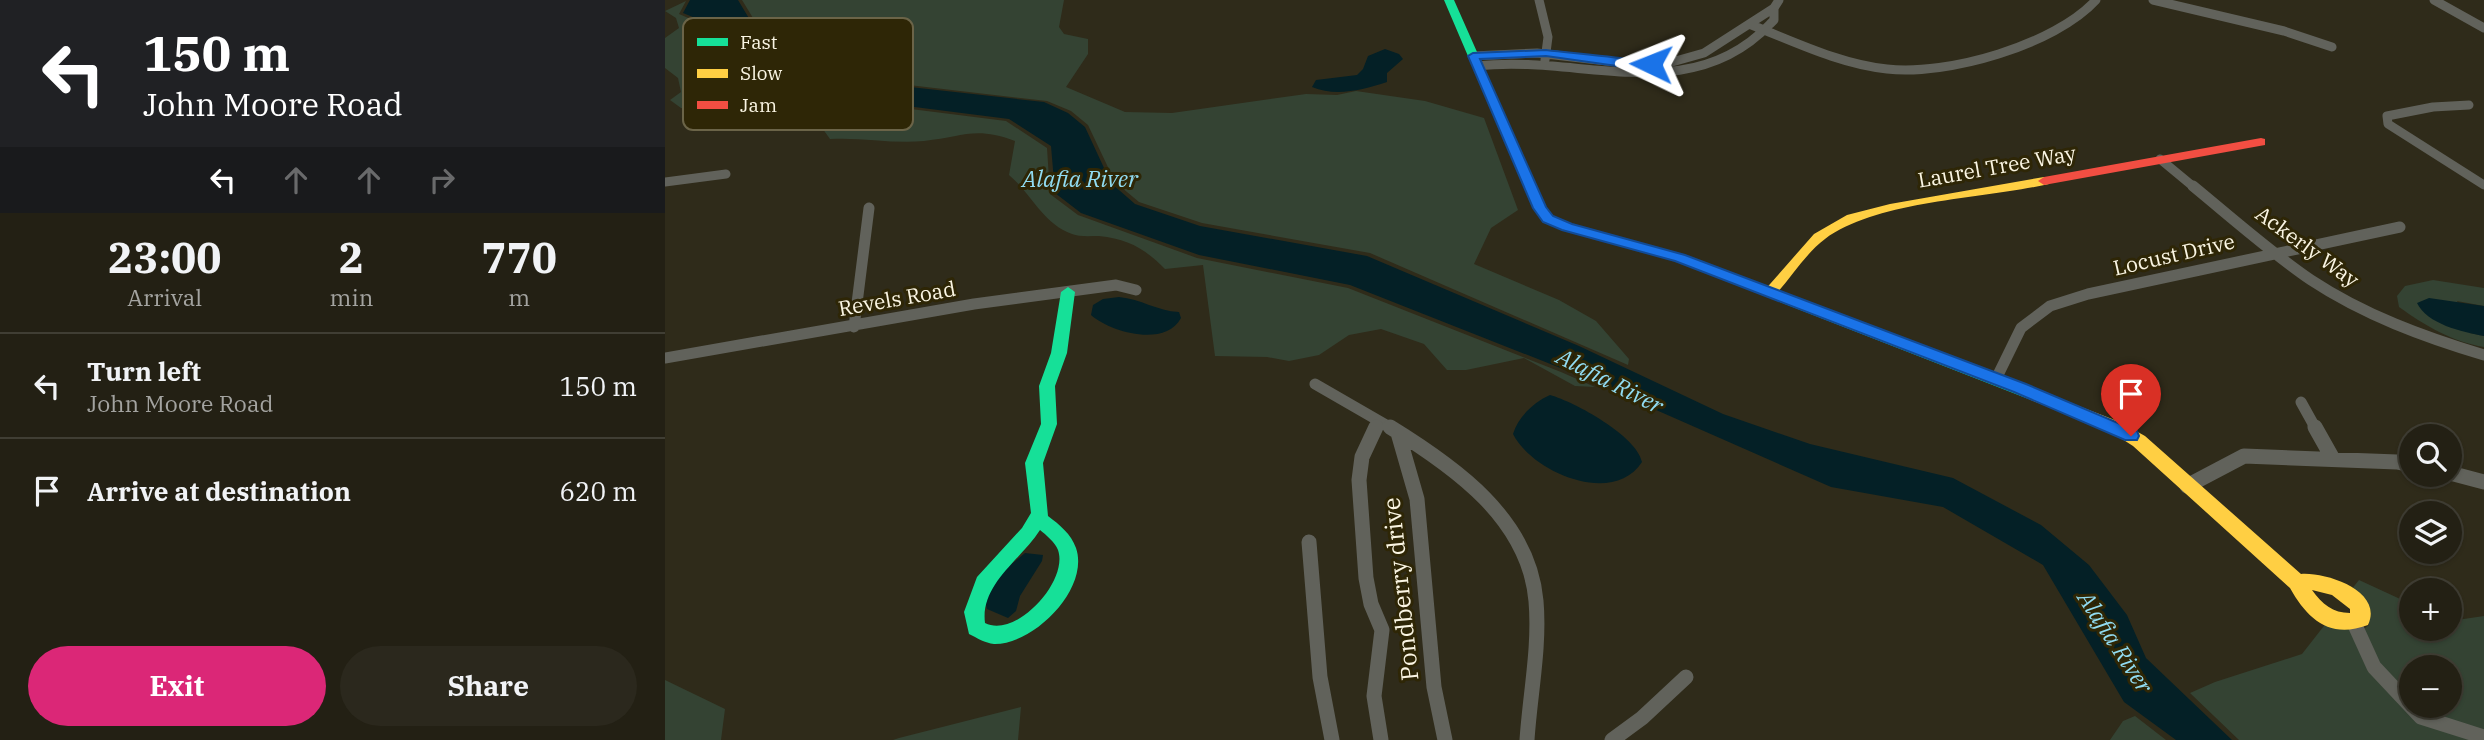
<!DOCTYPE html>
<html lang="en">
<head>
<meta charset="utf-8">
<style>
  body { margin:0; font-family:"IBM Plex Serif",serif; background:#2b281d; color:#f1f3f6; height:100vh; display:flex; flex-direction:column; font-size:26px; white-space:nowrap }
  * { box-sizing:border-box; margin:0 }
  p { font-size:23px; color:#a3a3a0 }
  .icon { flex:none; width:38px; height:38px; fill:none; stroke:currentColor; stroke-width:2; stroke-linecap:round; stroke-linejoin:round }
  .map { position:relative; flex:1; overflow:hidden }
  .details { display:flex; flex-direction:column; background:#232014; width:665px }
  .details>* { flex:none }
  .guide { background:#202124; color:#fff; overflow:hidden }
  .tools { position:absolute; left:1734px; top:424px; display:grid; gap:14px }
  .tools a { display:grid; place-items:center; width:63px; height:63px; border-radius:50%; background:#232014; box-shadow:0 2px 5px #0004,0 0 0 2px #403e34; font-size:35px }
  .pin { position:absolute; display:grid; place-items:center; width:60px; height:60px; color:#fff; margin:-72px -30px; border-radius:50% 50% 50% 0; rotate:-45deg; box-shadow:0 0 7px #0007 }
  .pin .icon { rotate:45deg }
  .me { position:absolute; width:77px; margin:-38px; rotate:272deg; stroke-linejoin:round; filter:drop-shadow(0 0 5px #0008) }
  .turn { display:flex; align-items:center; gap:24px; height:147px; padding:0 28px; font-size:32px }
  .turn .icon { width:91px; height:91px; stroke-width:2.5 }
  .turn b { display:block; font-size:49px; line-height:60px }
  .lanes { display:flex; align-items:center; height:66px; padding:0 28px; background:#0003; justify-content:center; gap:35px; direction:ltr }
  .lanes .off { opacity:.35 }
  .eta { display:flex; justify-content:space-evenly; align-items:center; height:119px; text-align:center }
  .eta b { font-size:42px; font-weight:700; line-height:49px }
  .primary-button { display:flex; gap:14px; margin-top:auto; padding:14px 28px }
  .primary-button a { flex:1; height:80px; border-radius:42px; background:#db2777; color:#fff; font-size:28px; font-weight:700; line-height:80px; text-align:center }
  .primary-button a+a { background:#2b281d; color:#f1f3f6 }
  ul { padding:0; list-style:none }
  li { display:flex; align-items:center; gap:21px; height:105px; padding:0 28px; border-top:2px solid #403e34 }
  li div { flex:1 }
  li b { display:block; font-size:26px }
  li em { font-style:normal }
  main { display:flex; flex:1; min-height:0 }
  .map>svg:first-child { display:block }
  .green { fill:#344333; fill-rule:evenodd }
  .water { fill:#042026 }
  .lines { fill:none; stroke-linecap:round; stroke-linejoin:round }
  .street-far2 { stroke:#61625b; stroke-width:9 }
  .street-far1 { stroke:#61625b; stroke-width:11 }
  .street { stroke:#61625b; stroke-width:15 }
  .fast { fill:#16e098; fill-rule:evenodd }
  .slow { fill:#ffcf43; fill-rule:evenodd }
  .jam { fill:#f24e42; fill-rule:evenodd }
  .route { fill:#1a73e8; stroke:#114b97; stroke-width:2 }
  .labels { text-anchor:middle; stroke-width:6; stroke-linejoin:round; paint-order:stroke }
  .street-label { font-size:21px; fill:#faf5e3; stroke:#2e2606 }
  .water-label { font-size:23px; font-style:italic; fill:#91dcf2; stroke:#2e2606 }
  .near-street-label { font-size:24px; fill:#faf5e3; stroke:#2e2606 }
  .key { fill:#2e2606; stroke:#6b6448; stroke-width:2 }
  .key-label { font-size:19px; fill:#faf5e3 }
</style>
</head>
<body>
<main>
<section class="details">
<div class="guide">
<div class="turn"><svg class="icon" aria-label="left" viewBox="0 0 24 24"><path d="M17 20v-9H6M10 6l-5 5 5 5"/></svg><div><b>150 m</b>John Moore Road</div></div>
<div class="lanes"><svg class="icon" aria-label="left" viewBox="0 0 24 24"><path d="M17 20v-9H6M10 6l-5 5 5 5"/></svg><svg class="icon off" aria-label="ahead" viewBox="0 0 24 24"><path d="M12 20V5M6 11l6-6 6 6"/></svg><svg class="icon off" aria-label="ahead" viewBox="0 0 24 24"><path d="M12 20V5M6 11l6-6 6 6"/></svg><svg class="icon off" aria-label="right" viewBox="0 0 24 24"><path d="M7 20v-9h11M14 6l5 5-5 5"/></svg></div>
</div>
<div class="eta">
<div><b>23:00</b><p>Arrival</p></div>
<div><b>2</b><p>min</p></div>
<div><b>770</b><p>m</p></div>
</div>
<ul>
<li><svg class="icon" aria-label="left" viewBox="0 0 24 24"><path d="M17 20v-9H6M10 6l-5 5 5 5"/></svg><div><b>Turn left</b><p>John Moore Road</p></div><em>150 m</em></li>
<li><svg class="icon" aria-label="arrive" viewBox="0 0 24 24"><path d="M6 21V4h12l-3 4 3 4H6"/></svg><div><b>Arrive at destination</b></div><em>620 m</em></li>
</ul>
<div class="primary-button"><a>Exit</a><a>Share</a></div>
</section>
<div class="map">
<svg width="1819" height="740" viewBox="0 0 1819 740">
  <rect width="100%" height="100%" fill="#2f2b1a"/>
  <path class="green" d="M 77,0 L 399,0 L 394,27 L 399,34 L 423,39 L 423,54 L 401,87 L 460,112 L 507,113 L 641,94 L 672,95 L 691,91 L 760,101 L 819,118 L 853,210 L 826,228 L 809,264 L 894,300 L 931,321 L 964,359 L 963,365 L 705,253 L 537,223 L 474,202 L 450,182 L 423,125 L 406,111 L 382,101 L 141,73 L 88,18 Z
    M 21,1 L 14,14 L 28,20 L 31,26 L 41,26 L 68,47 L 96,90 L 341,121 L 382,148 L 385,194 L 413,215 L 532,258 L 683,288 L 896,372 L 930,387 L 910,386 L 859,358 L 801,370 L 782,370 L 759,344 L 716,329 L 684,335 L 654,355 L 624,361 L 602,357 L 550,356 L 538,265 L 500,269 C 479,248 463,239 434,236 C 425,236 414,237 407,234 C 377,223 367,194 344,175 L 350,141 C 310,126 298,137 259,141 C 228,144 196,137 165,139 L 155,125 L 112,114 L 84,118 L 16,108 L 5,100 L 16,92 L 13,78 L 0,68 L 0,38 L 14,28 L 11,18 L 0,11 Z
    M 1768,280 L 1819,288 L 1819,306 L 1792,301 L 1805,333 L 1819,336 L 1819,347 C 1788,342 1759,325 1734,307 L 1732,296 L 1740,286 Z
    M 1694,580 L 1746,604 L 1746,628 L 1785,628 L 1785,621 L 1819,616 L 1819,740 L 1574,740 L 1525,693 L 1550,682 L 1637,654 L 1662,622 L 1697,630 L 1704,625 L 1686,590 ZM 1746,667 L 1785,667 L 1785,705 L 1746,705 Z
    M 0,680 L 60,709 L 56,740 L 0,740 Z
    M 356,707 L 353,740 L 228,740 L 234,738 Z
    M 1470,716 L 1501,740 L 1445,740 L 1458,721 Z"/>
  <path class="water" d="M 25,0 L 73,0 L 85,20 L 137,75 L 379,102 L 403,113 L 420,127 L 446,183 L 470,204 L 535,226 L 702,256 L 914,346 L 1058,414 L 1145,444 L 1288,478 L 1376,525 L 1424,565 L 1462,615 L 1481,658 L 1567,740 L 1511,740 L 1459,702 L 1378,565 L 1278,507 L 1166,487 L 898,369 L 685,285 L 534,255 L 416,213 L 390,193 L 386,146 L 344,119 L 100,88 C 74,49 63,30 18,13 Z
    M 720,49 L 734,54 L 738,59 L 722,73 L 722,82 C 697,90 671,97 647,87 L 651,80 L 692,75 L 698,69 L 703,56 Z
    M 454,297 C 476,299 492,311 514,312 L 516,318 C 500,348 445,332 426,315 L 428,305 L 438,299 Z
    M 1764,298 L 1819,306 L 1819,336 C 1797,332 1762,324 1752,303 Z
    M 885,395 C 910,402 972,436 977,462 C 948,507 867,472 848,434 C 853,417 869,402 885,395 Z
    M 360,553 L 378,555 L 377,561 L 355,596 L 351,611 L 343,618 L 322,609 L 320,601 L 337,572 Z"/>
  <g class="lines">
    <path class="street-far2" d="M 874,0 L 883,37 L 880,60
      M 1488,0 L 1619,31 L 1667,47
      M 1769,0 L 1819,28
      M 1084,24 C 1128,41 1174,64 1222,69 C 1282,76 1390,45 1431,0
      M 808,56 L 872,53 L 968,64 L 1007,62 L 1039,53 L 1109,8 L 1114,0
      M 813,66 C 914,54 1024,109 1105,24 L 1109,20 L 1109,8
      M 1804,105 L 1768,107 L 1722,116 L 1723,124 L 1819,185
      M 1495,159 L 1530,188
      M 0,182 L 61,174"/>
    <path class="street-far1" d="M 1528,186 C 1567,218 1605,252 1646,280 C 1699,315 1759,337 1819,355
      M 189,327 L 204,208
      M 0,358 L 309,304 L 451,285 L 471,290
      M 1331,379 L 1356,328 L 1385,306 L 1423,294 L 1735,227
      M 650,384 L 728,429
      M 1636,402 L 1651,429
      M 711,429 L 714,422"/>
    <path class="street" d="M 711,427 L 697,457 L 694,480 L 701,578 L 706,604 L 717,630 L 709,696 L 716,740
      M 725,427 C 790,467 864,519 871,601 C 875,647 865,694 862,740
      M 1650,427 L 1668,459
      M 733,433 L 752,499 L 769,687 L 780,740
      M 1785,473 L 1819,482
      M 1522,486 L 1579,456 L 1732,462 L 1746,465
      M 644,542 L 655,677 L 667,740
      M 1689,623 L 1709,667 L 1756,717 L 1819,737
      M 947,740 L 977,718 L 1021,677"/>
    <path class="fast" d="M 779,0 L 789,0 L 881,208 L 888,216 L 907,224 L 1020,255 L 1378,392 L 1380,396 L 1378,400 L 1366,400 L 1010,261 L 897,230 L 878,222 L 868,208 Z
      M 403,287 L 410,292 L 402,353 L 390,386 L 392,424 L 378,463 L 383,516 C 395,525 406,534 411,548 C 425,589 368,645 329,644 C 320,643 312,638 304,634 L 299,612 L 312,577 L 357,528 L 366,513 L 360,463 L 376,424 L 374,386 L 386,353 L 396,292 ZM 375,530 C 381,535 390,542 393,550 C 404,581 351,639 320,623 C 315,584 356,560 375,530 Z"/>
    <path class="slow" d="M 1379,177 L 1385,181 L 1384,184 C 1319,199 1213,200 1160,239 C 1141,253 1126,278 1110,295 L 1105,297 L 1098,292 L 1149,234 L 1182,215 L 1225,204 Z
      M 1372,390 L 1455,422 L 1480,436 L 1636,574 C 1661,572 1719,591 1703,625 C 1665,639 1643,620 1625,588 L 1468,446 L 1443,430 L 1366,400 L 1364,396 ZM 1647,590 L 1667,595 L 1685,609 L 1685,613 C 1668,613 1657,604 1647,590 Z"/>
    <path class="jam" d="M 1596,138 L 1600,139 L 1600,145 L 1379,185 L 1373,181 L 1379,177 Z"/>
  </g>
  <path class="route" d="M 881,50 C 896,52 987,60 992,64 L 986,67 L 952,66 L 881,56 L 815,59 L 881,207 L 888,216 L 907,224 L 1020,255 L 1361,384 L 1472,431 L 1474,436 L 1472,440 L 1460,440 L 1349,392 L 1010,261 L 897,230 L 878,222 L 868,208 L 803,56 L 808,53 Z"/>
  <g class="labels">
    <g class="street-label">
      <text transform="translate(1332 167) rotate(-10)" y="7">Laurel Tree Way</text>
      <text transform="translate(1642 247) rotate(36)" y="7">Ackerly Way</text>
      <text transform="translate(1509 255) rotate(-13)" y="7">Locust Drive</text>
      <text transform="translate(232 299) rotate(-10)" y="7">Revels Road</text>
    </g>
    <g class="water-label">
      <text x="415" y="187">Alafia River</text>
      <text transform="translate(945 381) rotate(27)" y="8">Alafia River</text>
      <text transform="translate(1450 642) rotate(57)" y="8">Alafia River</text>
    </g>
    <g class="near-street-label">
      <text transform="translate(736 589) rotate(-96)" y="8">Pondberry drive</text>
    </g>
  </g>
  <rect x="18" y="18" width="230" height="112" rx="10" class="key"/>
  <rect x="32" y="38" width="31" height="8" fill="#16e098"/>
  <rect x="32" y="69" width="31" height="9" fill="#ffcf43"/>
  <rect x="32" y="101" width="31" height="8" fill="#f24e42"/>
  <g class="key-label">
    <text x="75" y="49">Fast</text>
    <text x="75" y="80">Slow</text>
    <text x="75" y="112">Jam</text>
  </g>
</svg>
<div class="tools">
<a><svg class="icon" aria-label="search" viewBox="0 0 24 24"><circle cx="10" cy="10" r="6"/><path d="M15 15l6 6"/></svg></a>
<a><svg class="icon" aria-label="layers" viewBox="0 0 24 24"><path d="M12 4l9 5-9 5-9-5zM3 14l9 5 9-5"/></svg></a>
<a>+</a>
<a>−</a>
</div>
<div class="pin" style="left:1466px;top:436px;background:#d93025"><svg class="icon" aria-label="arrive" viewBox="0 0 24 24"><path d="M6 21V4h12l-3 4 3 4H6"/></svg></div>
<svg class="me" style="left:986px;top:64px" viewBox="-20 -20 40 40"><path d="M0-17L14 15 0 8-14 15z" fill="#1a73e8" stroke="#fff" stroke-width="4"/></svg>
</div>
</main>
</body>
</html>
